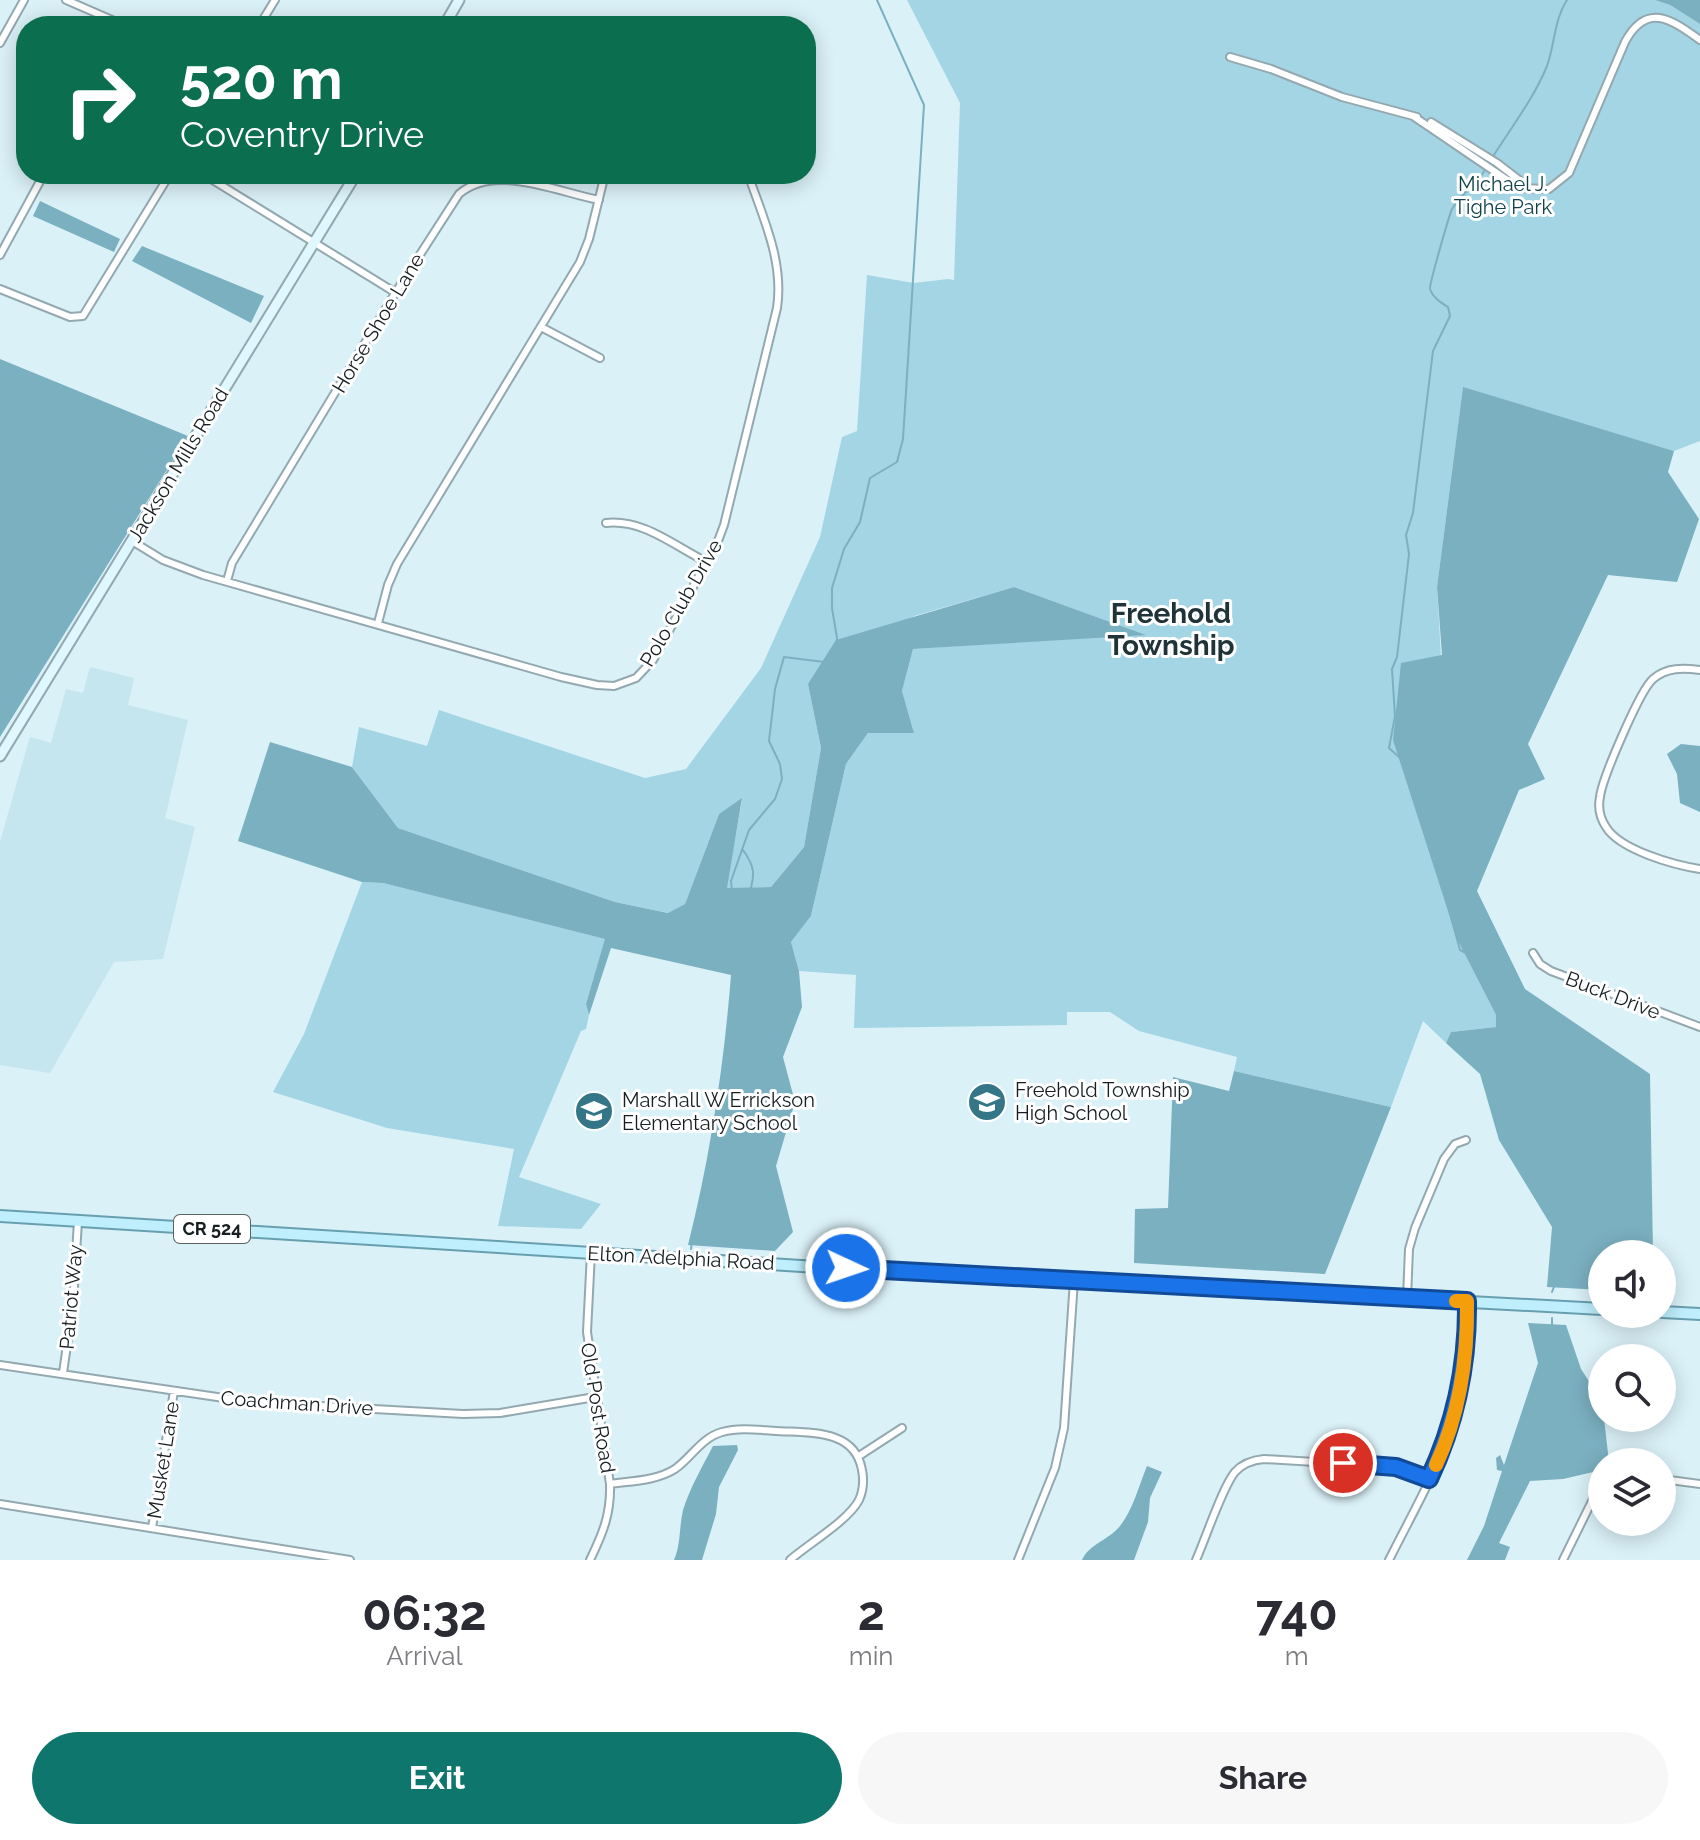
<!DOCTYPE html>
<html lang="en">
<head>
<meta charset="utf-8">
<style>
  body { margin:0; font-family:Raleway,sans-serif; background:#f7f7f7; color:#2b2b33; height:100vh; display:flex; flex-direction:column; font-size:30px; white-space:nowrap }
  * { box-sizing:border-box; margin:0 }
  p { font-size:26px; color:#7c7c81 }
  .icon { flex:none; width:44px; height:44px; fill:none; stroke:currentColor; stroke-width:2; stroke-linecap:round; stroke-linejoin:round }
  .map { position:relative; height:1560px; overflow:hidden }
  .panel { display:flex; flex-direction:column; background:#fff; flex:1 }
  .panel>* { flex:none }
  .guide { position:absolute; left:16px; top:16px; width:800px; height:168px; border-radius:32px; box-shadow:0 4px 20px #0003; background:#0b6e4f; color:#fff; overflow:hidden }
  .buttons { position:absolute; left:1588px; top:1240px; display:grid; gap:16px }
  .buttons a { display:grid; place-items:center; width:88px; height:88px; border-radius:50%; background:#fff; box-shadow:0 4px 20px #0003; font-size:40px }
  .pin { position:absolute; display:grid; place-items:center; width:68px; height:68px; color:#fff; margin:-34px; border:4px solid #fff; border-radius:50%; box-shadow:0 2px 8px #0007 }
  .me { position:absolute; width:88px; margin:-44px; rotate:93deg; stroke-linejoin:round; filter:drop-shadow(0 0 6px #0008) }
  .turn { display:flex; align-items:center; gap:28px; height:168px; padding:0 32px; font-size:36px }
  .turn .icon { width:104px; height:104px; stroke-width:2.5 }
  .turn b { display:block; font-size:56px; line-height:68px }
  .eta { display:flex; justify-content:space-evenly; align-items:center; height:136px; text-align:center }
  .eta b { font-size:48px; font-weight:700; line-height:56px }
  .action { display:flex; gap:16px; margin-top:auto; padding:16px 32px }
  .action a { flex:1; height:92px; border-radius:48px; background:#0f766e; color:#fff; font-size:32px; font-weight:700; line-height:92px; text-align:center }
  .action a+a { background:#f7f7f7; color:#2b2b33 }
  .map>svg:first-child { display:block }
  .built { fill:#c5e5ef }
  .green { fill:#a4d5e4 }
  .forest { fill:#7bb0c0 }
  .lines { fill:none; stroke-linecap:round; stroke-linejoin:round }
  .stream { stroke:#7bb0c0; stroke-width:2 }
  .street-casing { stroke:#93a8af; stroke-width:10 }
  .secondary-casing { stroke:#93a8af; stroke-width:13 }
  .primary-casing { stroke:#689faf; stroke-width:14 }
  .street { stroke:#fff; stroke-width:6 }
  .secondary { stroke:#dff7fe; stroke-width:9 }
  .primary { stroke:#bfeffd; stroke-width:10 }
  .route-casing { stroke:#114b97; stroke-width:20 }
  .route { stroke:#1a73e8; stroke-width:14 }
  .slow { stroke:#f59e0b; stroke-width:14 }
  .labels { text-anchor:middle; stroke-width:6; stroke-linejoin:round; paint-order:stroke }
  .shield { fill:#fff; stroke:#5c6264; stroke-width:2 }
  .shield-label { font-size:18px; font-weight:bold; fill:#161e21 }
  .park-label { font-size:20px; fill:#10414d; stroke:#fff }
  .street-label { font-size:20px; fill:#161e21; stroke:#fff }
  .poi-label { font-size:20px; fill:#161e21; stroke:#fff; text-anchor:start }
  .district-label { font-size:28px; font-weight:bold; fill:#203338; stroke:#fff }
</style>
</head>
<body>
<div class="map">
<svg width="1700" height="1560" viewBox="0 0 1700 1560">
  <rect width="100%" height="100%" fill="#daf1f8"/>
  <path class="built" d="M 90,667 L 134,678 L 128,705 L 188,720 L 165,818 L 195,827 L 163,959 L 114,962 L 50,1073 L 0,1065 L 0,842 L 29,740 L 31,737 L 51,743 L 66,689 L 83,693 Z"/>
  <path class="green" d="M 907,0 L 1655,0 L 1670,5 L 1700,24 L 1700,441 L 1674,451 L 1463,388 L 1437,587 L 1457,939 L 1496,1015 L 1496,1027 L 1451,1032 L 1446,1043 L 1423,1021 L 1391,1107 L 1234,1071 L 1237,1057 L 1139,1031 L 1110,1012 L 1067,1012 L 1067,1025 L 854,1028 L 856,975 L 799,971 L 791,942 L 811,916 L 846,764 L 868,733 L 914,733 L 902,691 L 913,649 L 1143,634 L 1014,587 L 914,616 L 808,684 L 821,748 L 804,847 L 771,887 L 726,889 L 742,800 L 719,814 L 685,904 L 669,913 L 615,902 L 398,828 L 352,767 L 359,727 L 427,746 L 439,710 L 645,778 L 686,769 L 761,668 L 820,537 L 842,437 L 857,431 L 867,275 L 914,283 L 948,279 L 954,280 L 960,103 Z
    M 362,882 L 383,883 L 606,939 L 586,1004 L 589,1015 L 586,1029 L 581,1031 L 519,1177 L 601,1204 L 581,1229 L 498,1226 L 514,1149 L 387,1128 L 273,1092 L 304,1034 Z"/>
  <path class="forest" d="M 1655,0 L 1700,0 L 1700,24 L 1670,5 Z
    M 40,201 L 120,239 L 114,252 L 33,216 Z
    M 142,246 L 264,296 L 251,323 L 132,261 Z
    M 0,359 L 188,436 L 0,737 Z
    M 1463,387 L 1674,451 L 1668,472 L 1699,519 L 1677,582 L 1608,575 L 1528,744 L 1545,779 L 1519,790 L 1477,891 L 1525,989 L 1650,1074 L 1653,1254 L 1602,1254 L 1602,1290 L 1547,1287 L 1552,1227 L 1499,1140 L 1480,1074 L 1446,1043 L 1451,1032 L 1496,1027 L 1496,1015 L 1457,939 L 1393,740 L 1401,663 L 1442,655 L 1437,587 Z
    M 1014,587 L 1146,635 L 913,649 L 902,691 L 914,733 L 868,733 L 846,764 L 811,916 L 791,942 L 799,971 L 802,1007 L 783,1057 L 795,1102 L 776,1166 L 793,1232 L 775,1251 L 688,1245 C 710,1158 724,1065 731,975 L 611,948 L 589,1015 L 586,1004 L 605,939 L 383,883 L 362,882 L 238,841 L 270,742 L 352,767 L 398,828 L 615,902 L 668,913 L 685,904 L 719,814 L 742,798 L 727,888 L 771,887 L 804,847 L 821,748 L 808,684 L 836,640 Z
    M 1681,744 L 1700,746 L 1700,812 L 1680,803 L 1677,774 L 1667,754 Z
    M 1234,1071 L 1391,1107 L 1325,1274 L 1134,1263 L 1135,1209 L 1168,1208 L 1173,1077 L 1229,1091 Z
    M 1528,1323 L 1566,1325 L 1581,1369 L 1602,1401 L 1609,1462 L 1602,1462 L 1602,1470 L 1563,1479 L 1530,1481 L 1499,1543 L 1510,1547 L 1505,1560 L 1467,1560 L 1484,1526 L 1502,1471 L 1497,1470 L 1496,1458 L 1500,1455 L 1504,1465 L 1538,1363 Z
    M 737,1445 L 738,1450 L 719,1487 L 716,1514 L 702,1560 L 674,1560 C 681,1544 679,1527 683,1510 C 690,1488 702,1467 713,1446 Z
    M 1147,1466 L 1162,1472 L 1150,1498 L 1148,1522 L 1134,1560 L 1082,1560 C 1089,1544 1109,1540 1120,1526 C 1133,1510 1139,1485 1147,1466 Z"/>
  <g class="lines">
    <path class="stream" d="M 1492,158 C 1511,128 1534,98 1547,66 C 1555,44 1554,20 1567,0
      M 1485,170 C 1476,185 1461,194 1452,209 C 1449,216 1429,285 1430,289 C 1433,298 1440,302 1448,307 L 1450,316 L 1433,351 L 1413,513 L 1406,535 L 1409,554 L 1397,657 L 1392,669 L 1395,716 L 1389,748 L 1409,766 L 1418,778 L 1423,792 L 1422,810 L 1425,833 L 1444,880 L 1446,899 L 1460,950 L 1494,967 L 1545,1012 L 1564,1021 L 1577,1047 C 1583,1049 1591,1052 1597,1053 C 1615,1055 1625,1052 1628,1073 L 1617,1088 L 1574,1215 L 1573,1224 L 1577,1239 L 1563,1263 L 1552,1292
      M 743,850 C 765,880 743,884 752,911 C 757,925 769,928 777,940 L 772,954 L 777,999 L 768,1028 L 757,1034 L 731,1021 L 729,1011 L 740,982 L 741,966 L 735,957 L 734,934 L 738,913 L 733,902 L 731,881 L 749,830 L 775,799 L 782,779 L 780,764 L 769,741 L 775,689 L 784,657 L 824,662 L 836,653 L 837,638 L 832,608 L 832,588 L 844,549 L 860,522 L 870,478 L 897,462 L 903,439 L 924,105 L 877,0
      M 691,1249 L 693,1232 L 723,1124 L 731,1110 C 741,1106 745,1104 753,1096 C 774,1073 766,1063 757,1035
      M 1486,1560 L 1508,1503 L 1520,1494 L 1522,1489 L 1520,1469 L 1552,1362 L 1552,1318"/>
    <g class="street-casing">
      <path id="street" d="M 66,0 L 126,26
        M 259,26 L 275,0
        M 0,43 L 24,0
        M 1230,57 L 1271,69 L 1342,97 L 1417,117
        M 1413,116 L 1519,188 L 1549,189 L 1569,173 L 1625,42 C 1647,1 1672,20 1700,40
        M 1431,122 L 1497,163 L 1531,189
        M 203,174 L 396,293
        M 0,255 L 44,174
        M 0,289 L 70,317 L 83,316 L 170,174
        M 541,327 L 600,358
        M 606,523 C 644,519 674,546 707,562
        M 132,541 L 163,560 L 203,575 L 561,677 L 597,685 L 614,686 L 636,678 L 653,660 L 718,541 L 724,525 L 777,308 C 784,261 763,218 748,174
        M 227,581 L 232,563 L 394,295 L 459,194 C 495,163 557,192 599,200
        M 378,623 L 388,585 L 397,564 L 580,262 L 589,239 L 605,174
        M 1700,670 C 1683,668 1667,667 1653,679 C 1640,690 1602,779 1600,797 C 1598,807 1600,818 1606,827 C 1620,850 1674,865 1700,869
        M 1533,953 L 1540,964 L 1551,971 L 1700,1027
        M 1407,1298 L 1409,1249 L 1415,1228 L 1444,1159 L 1455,1144 L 1466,1140
        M 0,1365 L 251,1402 L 463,1414 L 500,1413 L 595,1397
        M 63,1373 L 73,1303 L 78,1221
        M 859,1456 L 902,1428
        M 1662,1479 L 1700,1484
        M 610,1484 C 631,1481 656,1481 675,1469 C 692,1457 701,1438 722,1432 C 740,1427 759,1430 777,1431 C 810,1433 855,1429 862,1470 C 864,1480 863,1491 859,1500 C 848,1521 808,1544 790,1560
        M 0,1504 L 350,1560
        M 152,1528 L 174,1391
        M 590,1560 C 603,1533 611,1514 610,1484 L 587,1332 L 591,1253
        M 1018,1560 L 1055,1468 L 1064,1428 L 1074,1280
        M 1196,1560 C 1205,1540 1223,1486 1235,1472 C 1243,1463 1253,1460 1264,1459 L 1396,1467 L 1429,1479
        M 1389,1560 C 1412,1514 1439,1468 1454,1419 C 1465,1381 1467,1341 1467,1301
        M 1563,1560 L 1594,1497 L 1602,1487"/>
    </g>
    <g class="secondary-casing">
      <path id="secondary" d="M 444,26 L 459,0
        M 0,756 L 356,174"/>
    </g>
    <g class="primary-casing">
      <path id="primary" d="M 0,1216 L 817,1267 L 1602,1309
        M 1662,1312 L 1700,1314"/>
    </g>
    <use href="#street" class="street"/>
    <use href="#secondary" class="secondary"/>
    <use href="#primary" class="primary"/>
  </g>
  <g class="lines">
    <g class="route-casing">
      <path id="route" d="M 846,1268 L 1467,1301 C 1468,1365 1456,1422 1429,1479 L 1396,1467 L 1343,1463"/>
    </g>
    <use href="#route" class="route"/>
    <path class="slow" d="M 1436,1465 C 1460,1413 1468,1358 1467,1301 L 1456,1301"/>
  </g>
  <defs>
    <g id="school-disc" transform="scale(2)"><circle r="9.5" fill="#347687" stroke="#fff"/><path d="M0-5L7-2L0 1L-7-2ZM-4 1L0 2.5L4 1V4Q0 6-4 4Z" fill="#fff"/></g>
  </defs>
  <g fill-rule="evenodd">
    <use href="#school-disc" x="987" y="1102"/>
    <use href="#school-disc" x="594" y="1111"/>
  </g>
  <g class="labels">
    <rect class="shield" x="174" y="1215" width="76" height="28" rx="6"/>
    <g class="shield-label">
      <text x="212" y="1235">CR 524</text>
    </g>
    <g class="park-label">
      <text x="1503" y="191">Michael J.<tspan x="1503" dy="23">Tighe Park</tspan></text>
    </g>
    <g class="street-label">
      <text transform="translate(378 323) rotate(-59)" y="7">Horse Shoe Lane</text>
      <text transform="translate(178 465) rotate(-59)" y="7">Jackson Mills Road</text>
      <text transform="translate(681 603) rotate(-60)" y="7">Polo Club Drive</text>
      <text transform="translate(1613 995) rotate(21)" y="7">Buck Drive</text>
      <text transform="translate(681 1258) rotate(3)" y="7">Elton Adelphia Road</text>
      <text transform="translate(71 1297) rotate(-85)" y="7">Patriot Way</text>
      <text transform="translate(297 1403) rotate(4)" y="7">Coachman Drive</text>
      <text transform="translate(598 1408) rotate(81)" y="7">Old Post Road</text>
      <text transform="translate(163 1460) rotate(-81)" y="7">Musket Lane</text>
    </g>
    <g class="poi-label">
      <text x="1015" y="1097">Freehold Township<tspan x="1015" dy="23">High School</tspan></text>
      <text x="622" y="1107">Marshall W Errickson<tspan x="622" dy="23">Elementary School</tspan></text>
    </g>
    <g class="district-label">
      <text x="1171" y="623">Freehold<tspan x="1171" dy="32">Township</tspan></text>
    </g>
  </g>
</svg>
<div class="buttons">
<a><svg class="icon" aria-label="sound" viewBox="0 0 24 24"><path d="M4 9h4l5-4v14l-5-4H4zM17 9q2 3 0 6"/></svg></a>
<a><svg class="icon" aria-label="search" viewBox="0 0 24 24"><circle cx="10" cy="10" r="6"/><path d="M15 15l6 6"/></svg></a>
<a><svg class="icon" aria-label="layers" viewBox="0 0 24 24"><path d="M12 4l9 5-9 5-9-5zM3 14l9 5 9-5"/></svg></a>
</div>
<div class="pin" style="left:1343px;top:1463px;background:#d93025"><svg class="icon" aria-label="arrive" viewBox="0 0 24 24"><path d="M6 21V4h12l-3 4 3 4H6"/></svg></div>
<svg class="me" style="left:846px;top:1268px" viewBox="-20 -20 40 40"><circle r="17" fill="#1a73e8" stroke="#fff" stroke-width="3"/><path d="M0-11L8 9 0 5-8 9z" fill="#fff"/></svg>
<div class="guide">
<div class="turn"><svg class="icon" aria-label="right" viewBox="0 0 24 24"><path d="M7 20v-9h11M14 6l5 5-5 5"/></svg><div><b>520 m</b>Coventry Drive</div></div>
</div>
</div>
<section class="panel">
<div class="eta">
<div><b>06:32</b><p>Arrival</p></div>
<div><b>2</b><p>min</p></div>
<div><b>740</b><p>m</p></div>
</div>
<div class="action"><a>Exit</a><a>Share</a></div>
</section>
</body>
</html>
